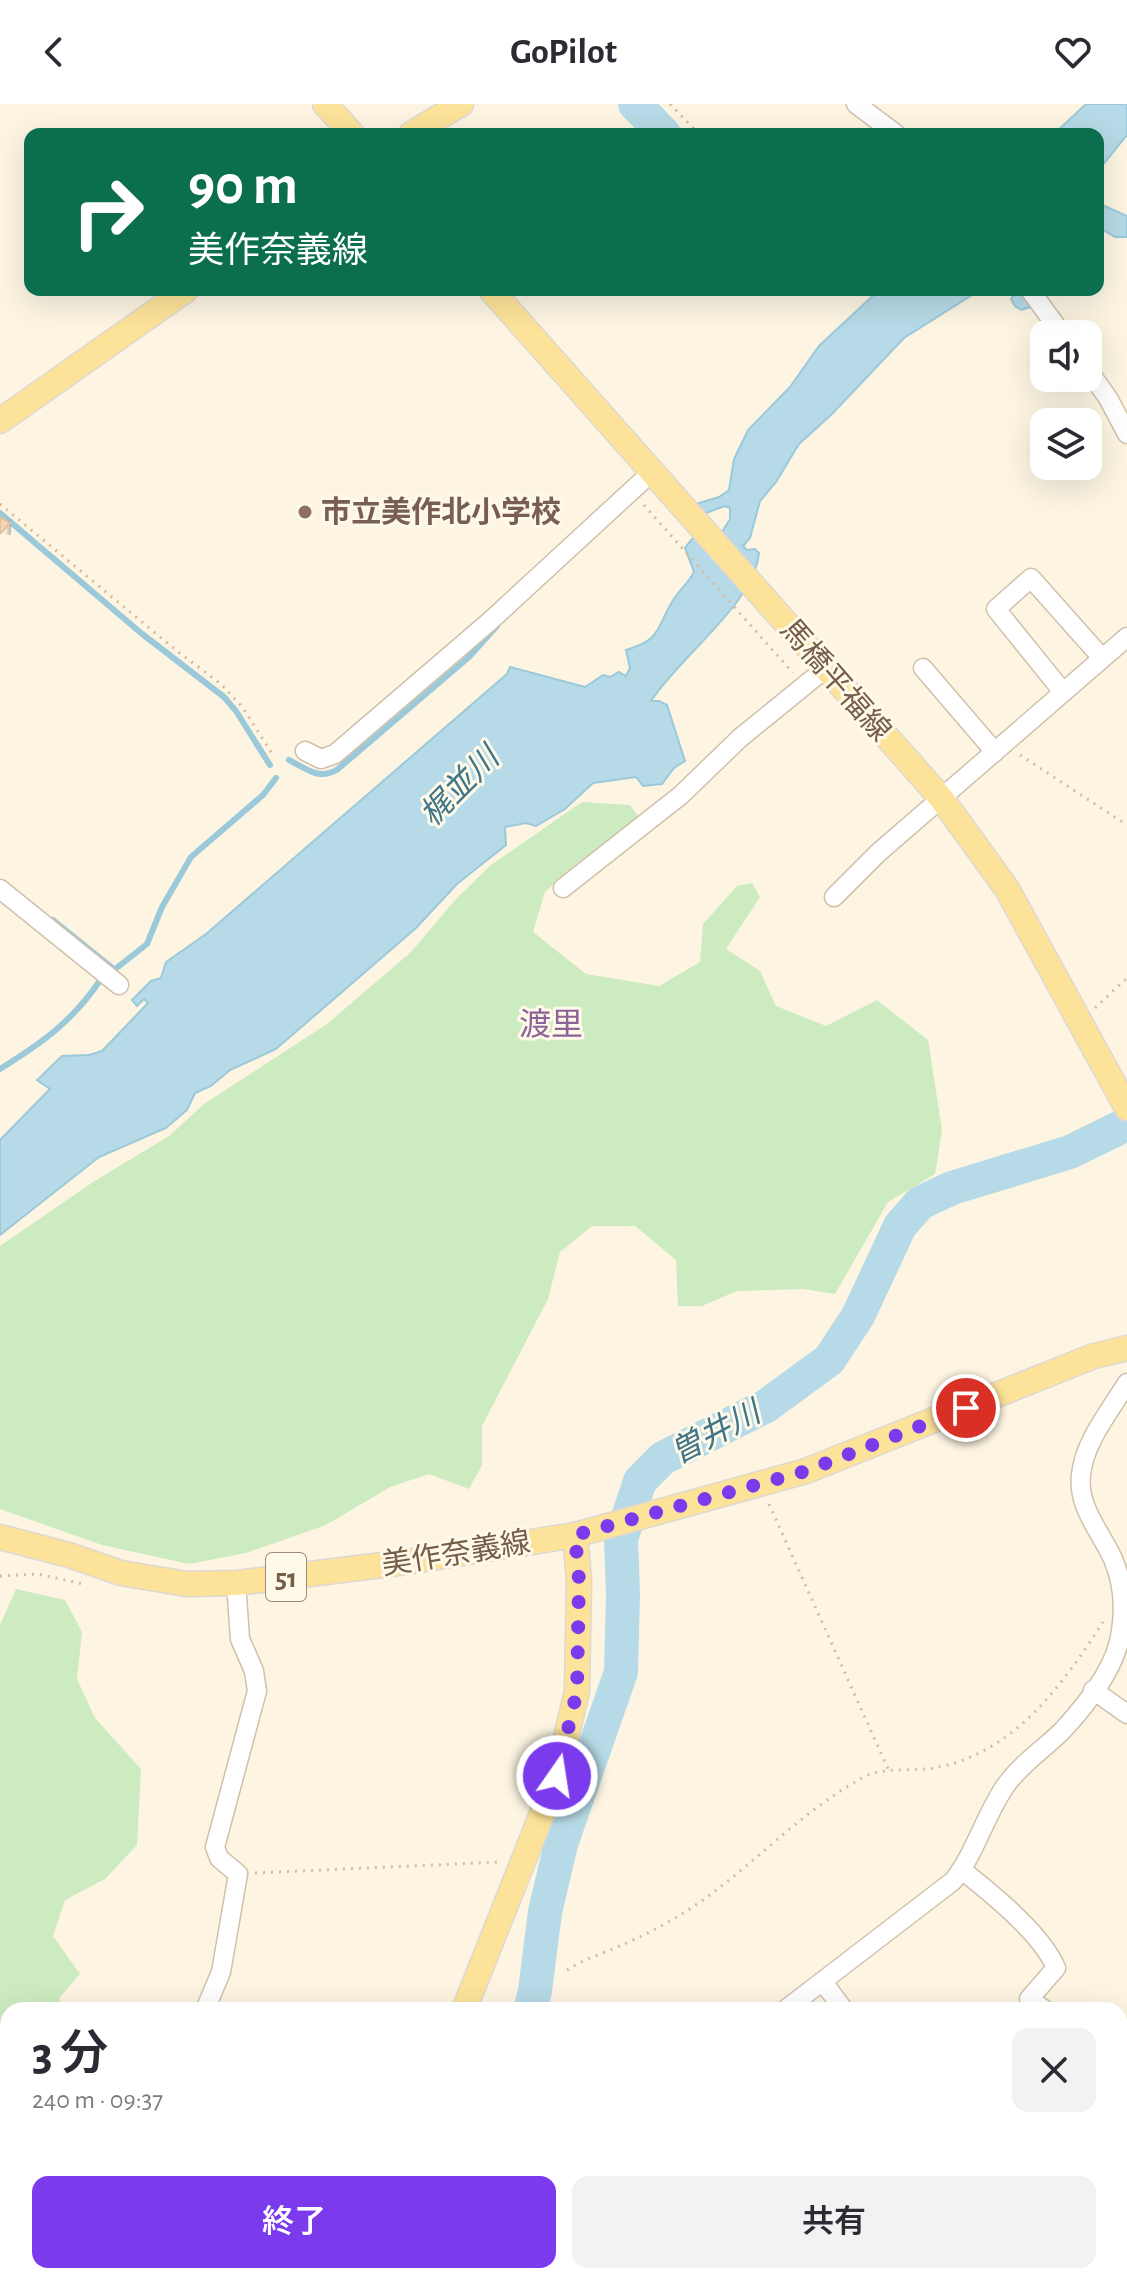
<!DOCTYPE html>
<html lang="ja">
<head>
<meta charset="utf-8">
<style>
  body { margin:0; font-family:"Alegreya Sans","Noto Sans JP",sans-serif; background:#f2f2f3; color:#2b2b33; height:100vh; display:flex; flex-direction:column; font-size:30px; white-space:nowrap }
  * { box-sizing:border-box; margin:0 }
  p { font-size:26px; color:#7c7c81 }
  .icon { flex:none; width:44px; height:44px; fill:none; stroke:currentColor; stroke-width:2; stroke-linecap:round; stroke-linejoin:round }
  .map { position:relative; flex:1; overflow:hidden }
  .sheet { position:absolute; left:0px; top:1898px; width:1128px; height:282px; display:flex; flex-direction:column; background:#fff; border-radius:24px 24px 0 0; box-shadow:0 8px 32px #0002 }
  .sheet>* { flex:none }
  .banner { position:absolute; left:24px; top:24px; width:1080px; height:168px; border-radius:16px; box-shadow:0 8px 32px #0002; background:#0b6e4f; color:#fff; overflow:hidden }
  .buttons { position:absolute; left:1030px; top:216px; display:grid; gap:16px }
  .buttons a { display:grid; place-items:center; width:72px; height:72px; border-radius:16px; background:#fff; box-shadow:0 8px 32px #0002; font-size:40px }
  .pin { position:absolute; display:grid; place-items:center; width:68px; height:68px; color:#fff; margin:-34px; border:4px solid #fff; border-radius:50%; box-shadow:0 2px 8px #0007 }
  .me { position:absolute; width:88px; margin:-44px; rotate:13deg; stroke-linejoin:round; filter:drop-shadow(0 0 6px #0008) }
  .turn { display:flex; align-items:center; gap:28px; height:168px; padding:0 32px; font-size:36px }
  .turn .icon { width:104px; height:104px; stroke-width:2.5 }
  .turn b { display:block; font-size:56px; line-height:68px }
  .round { display:grid; place-items:center; flex:none; width:84px; height:84px; border-radius:16px; background:#f2f2f3 }
  .head { display:flex; align-items:center; justify-content:space-between; height:136px; padding:0 32px }
  h1 { font-size:48px; font-weight:600; line-height:60px }
  .button { display:flex; gap:16px; margin-top:auto; padding:16px 32px }
  .button a { flex:1; height:92px; border-radius:16px; background:#7c3aed; color:#fff; font-size:32px; font-weight:600; line-height:92px; text-align:center }
  .button a+a { background:#f2f2f3; color:#2b2b33 }
  header { display:flex; justify-content:space-between; align-items:center; height:104px; padding:0 32px; background:#fff; font-size:36px; font-weight:600 }
  .map>svg:first-child { display:block }
  .green { fill:#cdebc0 }
  .water { fill:#b6dae7; stroke:#9cc9d9; stroke-width:2 }
  .lines { fill:none; stroke-linecap:round; stroke-linejoin:round }
  .stream { stroke:#9cc9d9; stroke-width:6 }
  .river { stroke:#b6dae7; stroke-width:34 }
  .building { fill:#f3d6b9; stroke:#e6bf99; stroke-width:2; filter:url(#shadow) }
  .minor-casing { stroke:#d0c0ac; stroke-width:21 }
  .major-casing { stroke:#ded8d3; stroke-width:27 }
  .path { stroke:#d8ba9c; stroke-width:3; stroke-dasharray:2 6; stroke-linecap:butt }
  .minor { stroke:#fff; stroke-width:18 }
  .major { stroke:#fde399; stroke-width:24 }
  .route { stroke:#7c3aed; stroke-width:14; stroke-dasharray:0 25.2 }
  .education-dot { fill:#8d6e63; stroke:#fff9e9; stroke-width:3 }
  .labels { text-anchor:middle; stroke-width:6; stroke-linejoin:round; paint-order:stroke }
  .shield { fill:#fff9e9; stroke:#9e8c78; stroke-width:2 }
  .shield-label { font-size:28px; font-weight:bold; fill:#755d48 }
  .education-label { font-size:30px; font-weight:bold; fill:#785e54; stroke:#fff9e9; text-anchor:start }
  .street-label { font-size:30px; fill:#755d48; stroke:#fff9e9 }
  .water-label { font-size:32px; font-style:italic; fill:#417589; stroke:#fff9e9 }
  .neighbourhood-label { font-size:32px; fill:#8c6399; stroke:#fff9e9 }
</style>
</head>
<body>
<header><svg class="icon" aria-label="back" viewBox="0 0 24 24"><path d="M15 5l-7 7 7 7"/></svg>GoPilot<svg class="icon" aria-label="heart" viewBox="0 0 24 24"><path d="M12 20l-8-8c-3-5 5-10 8-4 3-6 11-1 8 4z"/></svg></header>
<div class="map">
<svg width="1127" height="2179" viewBox="0 0 1127 2179">
  <defs>
    <filter id="shadow"><feDropShadow dx="9" dy="5" stdDeviation="2" flood-color="#0004"/></filter>
  </defs>
  <rect width="100%" height="100%" fill="#fdf5e2"/>
  <path class="green" d="M 582,698 L 630,701 L 639,713 L 571,764 L 545,788 L 533,828 L 586,870 L 659,882 L 700,858 L 703,820 L 737,782 L 752,779 L 760,793 L 726,845 L 760,867 L 776,902 L 826,922 L 877,896 L 928,936 L 942,1026 L 935,1070 L 888,1098 L 835,1190 L 803,1185 L 737,1187 L 702,1202 L 678,1202 L 676,1156 L 635,1122 L 592,1122 L 560,1148 L 548,1195 L 482,1322 L 482,1361 L 469,1385 L 429,1370 L 390,1383 L 326,1421 L 246,1449 L 189,1460 L 102,1441 L 0,1405 L 0,1142 L 93,1078 L 169,1032 L 204,1000 L 327,920 L 411,848 L 456,795 L 491,761 Z
    M 16,1485 L 65,1496 L 82,1528 L 77,1575 L 95,1614 L 141,1665 L 137,1741 L 105,1775 L 65,1796 L 53,1832 L 80,1870 L 59,1894 L 61,1906 L 8,1906 L 8,2172 L 100,2172 L 103,2179 L 0,2179 L 0,1521 Z
    M 1127,1942 L 1127,2179 L 445,2179 L 446,2172 L 1120,2172 L 1120,1943 Z"/>
  <path class="water" d="M 1086,0 L 1127,0 L 1127,31 L 1098,67 L 1098,30 L 1054,30 Z
    M 1098,99 L 1127,112 L 1127,133 L 1115,133 L 1098,123 Z
    M 879,186 L 980,186 L 904,234 L 832,310 L 799,340 L 776,378 L 760,397 L 750,434 L 743,442 L 747,446 L 755,445 L 759,449 C 754,500 680,552 651,597 L 659,597 L 667,601 L 685,657 L 674,664 L 662,680 L 643,682 L 636,673 L 593,679 L 565,705 L 536,722 L 526,719 L 505,723 L 506,741 L 457,780 L 416,824 L 276,945 L 230,966 L 211,982 L 195,989 L 187,1006 L 166,1024 L 99,1053 L 0,1131 L 0,1036 L 50,985 L 37,976 L 62,952 L 89,951 L 102,947 L 148,899 L 144,895 L 137,902 L 132,896 L 151,877 L 161,874 L 166,858 L 206,830 L 507,570 L 510,563 L 585,583 L 603,571 L 610,573 L 619,568 L 626,572 L 630,564 L 626,546 C 661,536 656,525 672,498 C 678,487 688,480 694,468 L 685,444 L 692,435 L 722,428 L 730,415 L 730,404 L 725,402 L 698,412 L 696,400 L 719,393 L 729,386 L 734,355 L 748,326 L 790,283 L 819,242 Z
    M 1017,186 L 1051,186 L 1030,203 L 1021,206 L 1015,202 L 1011,195 Z"/>
  <g class="lines">
    <path class="stream" d="M 0,409 L 141,529 L 224,593 L 236,607 L 270,661
      M 289,656 C 307,665 319,677 338,665 L 469,553 L 497,522
      M 53,816 L 115,866
      M 114,866 L 147,840 L 162,803 L 191,753 L 263,691 L 276,674
      M 0,965 C 42,939 73,917 101,875"/>
    <path class="river" d="M 635,0 L 664,30
      M 530,1906 L 535,1887 L 545,1808 L 561,1740 L 621,1568 L 623,1491 L 621,1435 L 640,1377 L 663,1354 L 766,1302 L 829,1256 L 858,1212 L 900,1122 L 920,1099 L 952,1084 L 1070,1048 L 1127,1020
      M 420,2179 L 421,2172"/>
  </g>
  <path class="building" d="M 0,413 L 10,419 L 1,429 L 0,428 Z"/>
  <g class="lines">
    <g class="minor-casing">
      <path id="minor" d="M 856,0 L 896,30
        M 1030,186 L 1062,230
        M 1088,266 L 1108,294 L 1127,330
        M 923,564 L 995,648
        M 1063,588 L 996,505 L 1031,474 L 1102,554
        M 305,647 L 321,655 L 335,650 L 489,518 L 653,367
        M 563,784 L 681,691 L 740,634 L 826,564
        M 0,785 L 119,881
        M 834,793 L 878,749 L 1127,533
        M 1093,1586 L 1127,1610
        M 962,1766 C 991,1789 1042,1830 1056,1864 L 1029,1895 L 1045,1906
        M 823,1878 L 844,1906
        M 205,1906 L 221,1868 L 238,1770 L 219,1754 L 215,1743 L 257,1587 L 254,1567 L 240,1535 L 236,1479
        M 785,1906 L 953,1777 C 976,1748 985,1711 1006,1681 C 1022,1659 1044,1645 1063,1626 C 1087,1600 1117,1563 1121,1527 C 1125,1502 1123,1479 1113,1455 C 1101,1428 1077,1403 1081,1371 C 1084,1338 1110,1307 1127,1279
        M 238,2172 L 241,2179
        M 537,2179 L 538,2172"/>
    </g>
    <g class="major-casing">
      <path id="major" d="M 325,0 L 352,30
        M 411,30 L 461,0
        M 491,186 L 941,694 L 1007,785 L 1127,1004
        M 0,317 L 186,186
        M 0,1433 L 69,1451 L 121,1469 L 187,1480 L 236,1479 L 407,1458 L 575,1431 L 806,1367 L 1094,1252 L 1127,1244
        M 464,1906 L 557,1672 L 577,1587 L 579,1476 L 575,1431
        M 394,2179 L 395,2172"/>
    </g>
    <path class="path" d="M 670,0 L 699,30
      M 0,400 L 177,547 L 221,580 L 243,604 L 273,651
      M 644,401 L 793,569
      M 1020,651 L 1127,721
      M 1095,904 L 1127,874
      M 769,1400 L 889,1667
      M 0,1472 L 38,1470 L 83,1480
      M 255,1769 L 500,1758
      M 567,1866 C 584,1855 604,1849 622,1841 C 652,1828 681,1812 707,1793 C 759,1755 804,1706 862,1674 C 886,1661 914,1669 939,1663 C 1016,1647 1063,1580 1103,1518
      M 1120,1931 L 1127,1928"/>
    <use href="#minor" class="minor"/>
    <use href="#major" class="major"/>
  </g>
  <g class="lines">
    <path class="route" d="M 557,1672 L 577,1587 L 579,1476 L 575,1431 L 806,1367 L 966,1304"/>
  </g>
  <circle class="education-dot" cx="305" cy="408" r="8"/>
  <g class="labels">
    <rect class="shield" x="266" y="1449" width="40" height="48" rx="6"/>
    <g class="shield-label">
      <text x="286" y="1483">51</text>
    </g>
    <g class="education-label">
      <text x="321" y="418">市立美作北小学校</text>
    </g>
    <g class="street-label">
      <text transform="translate(836 576) rotate(49)" y="10">馬橋平福線</text>
      <text transform="translate(456 1449) rotate(-9)" y="10">美作奈義線</text>
    </g>
    <g class="water-label">
      <text transform="translate(459 682) rotate(-45)" y="11">梶並川</text>
      <text transform="translate(715 1328) rotate(-28)" y="11">曽井川</text>
    </g>
    <g class="neighbourhood-label">
      <text x="551" y="931">渡里</text>
    </g>
  </g>
</svg>
<div class="buttons">
<a><svg class="icon" aria-label="sound" viewBox="0 0 24 24"><path d="M4 9h4l5-4v14l-5-4H4zM17 9q2 3 0 6"/></svg></a>
<a><svg class="icon" aria-label="layers" viewBox="0 0 24 24"><path d="M12 4l9 5-9 5-9-5zM3 14l9 5 9-5"/></svg></a>
</div>
<div class="pin" style="left:966px;top:1304px;background:#d93025"><svg class="icon" aria-label="arrive" viewBox="0 0 24 24"><path d="M6 21V4h12l-3 4 3 4H6"/></svg></div>
<svg class="me" style="left:557px;top:1672px" viewBox="-20 -20 40 40"><circle r="17" fill="#7c3aed" stroke="#fff" stroke-width="3"/><path d="M0-11L8 9 0 5-8 9z" fill="#fff"/></svg>
<div class="banner">
<div class="turn"><svg class="icon" aria-label="right" viewBox="0 0 24 24"><path d="M7 20v-9h11M14 6l5 5-5 5"/></svg><div><b>90 m</b>美作奈義線</div></div>
</div>
<section class="sheet">
<div class="head"><div><h1>3 分</h1><p>240 m · 09:37</p></div><a class="round"><svg class="icon" aria-label="close" viewBox="0 0 24 24"><path d="M6 6l12 12M18 6L6 18"/></svg></a></div>
<div class="button"><a>終了</a><a>共有</a></div>
</section>
</div>
</body>
</html>
